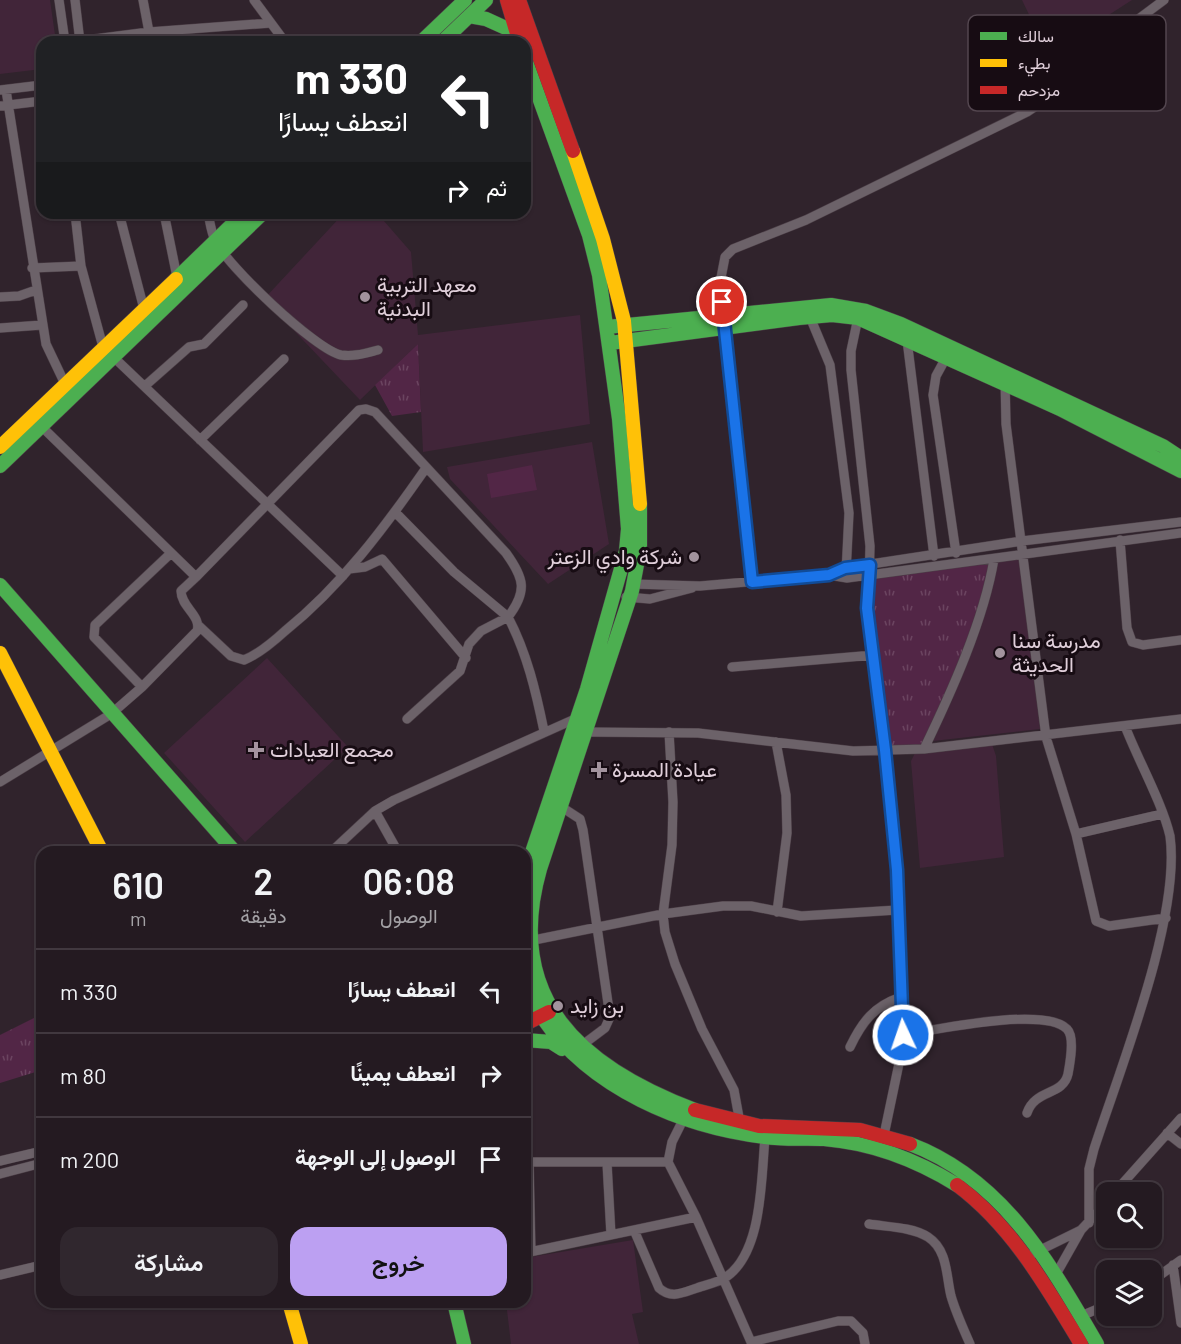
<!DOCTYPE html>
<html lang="ar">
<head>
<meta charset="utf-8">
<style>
  body { margin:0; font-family:Barlow,Vazirmatn,sans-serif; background:#30272e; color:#f1f3f6; direction:rtl; height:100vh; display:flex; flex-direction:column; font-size:22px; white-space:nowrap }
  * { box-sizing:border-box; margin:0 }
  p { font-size:20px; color:#a3a1a5 }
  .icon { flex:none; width:33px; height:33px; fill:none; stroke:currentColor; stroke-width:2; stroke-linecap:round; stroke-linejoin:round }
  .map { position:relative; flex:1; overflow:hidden; direction:ltr }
  .side { position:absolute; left:36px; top:846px; width:495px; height:462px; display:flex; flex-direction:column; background:#241a21; border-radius:18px; box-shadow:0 2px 4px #0004,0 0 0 2px #41383f; direction:rtl }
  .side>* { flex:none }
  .hud { position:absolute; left:36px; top:36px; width:495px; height:183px; border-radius:18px; box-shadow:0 2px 4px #0004,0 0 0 2px #41383f; direction:rtl; background:#202124; color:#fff; overflow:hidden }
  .tools { position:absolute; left:1096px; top:1182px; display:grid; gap:12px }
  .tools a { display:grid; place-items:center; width:66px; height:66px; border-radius:12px; background:#241a21; box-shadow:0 2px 4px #0004,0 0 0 2px #41383f; font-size:30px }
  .pin { position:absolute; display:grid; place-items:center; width:51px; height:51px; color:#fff; margin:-26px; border:3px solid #fff; border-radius:50%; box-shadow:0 2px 6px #0007 }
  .me { position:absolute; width:66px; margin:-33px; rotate:357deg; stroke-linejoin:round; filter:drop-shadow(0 0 4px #0008) }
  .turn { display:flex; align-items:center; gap:21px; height:126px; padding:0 24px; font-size:27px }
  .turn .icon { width:78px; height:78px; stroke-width:2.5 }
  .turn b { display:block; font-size:42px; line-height:51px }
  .then { display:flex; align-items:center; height:57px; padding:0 24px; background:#0003; gap:12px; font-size:22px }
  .eta { display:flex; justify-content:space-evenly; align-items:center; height:102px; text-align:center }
  .eta b { font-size:36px; font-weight:600; line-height:42px }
  .cta { display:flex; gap:12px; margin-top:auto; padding:12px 24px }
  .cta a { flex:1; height:69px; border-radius:18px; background:#bca0f2; color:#111; font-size:24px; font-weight:600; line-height:69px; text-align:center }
  .cta a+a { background:#30272e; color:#f1f3f6 }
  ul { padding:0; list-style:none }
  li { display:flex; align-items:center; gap:18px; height:84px; padding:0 24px; border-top:2px solid #41383f }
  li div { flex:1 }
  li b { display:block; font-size:22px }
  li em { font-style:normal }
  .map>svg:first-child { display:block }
  .built { fill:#412539 }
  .grass { fill:url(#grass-tufts) }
  .pitch { fill:#522646 }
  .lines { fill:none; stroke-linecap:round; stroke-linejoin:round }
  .street-casing { stroke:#4c3f47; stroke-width:10 }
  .fast-casing { stroke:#4c3f47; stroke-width:15 }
  .slow-casing { stroke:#4c3f47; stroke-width:15 }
  .jam-casing { stroke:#4c3f47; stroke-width:15 }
  .street { stroke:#6c6269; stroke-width:9 }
  .fast { stroke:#4caf50; stroke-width:14 }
  .slow { stroke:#ffc107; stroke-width:14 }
  .jam { stroke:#c62828; stroke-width:14 }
  .route-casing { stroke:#114b97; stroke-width:15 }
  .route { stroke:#1a73e8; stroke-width:10 }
  .poi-dot { fill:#a2939d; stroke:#170c13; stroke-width:2 }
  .labels { text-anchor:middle; stroke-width:6; stroke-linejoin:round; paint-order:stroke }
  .poi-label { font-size:21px; fill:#e0cfda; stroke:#170c13; text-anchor:start }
  .key { fill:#170c13; stroke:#53464f; stroke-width:1.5 }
  .key-label { font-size:16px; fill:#e0cfda }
</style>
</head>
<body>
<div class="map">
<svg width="1181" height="1344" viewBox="0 0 1181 1344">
  <defs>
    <pattern id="grass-tufts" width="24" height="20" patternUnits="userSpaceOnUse" patternTransform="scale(1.5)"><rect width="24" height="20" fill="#522646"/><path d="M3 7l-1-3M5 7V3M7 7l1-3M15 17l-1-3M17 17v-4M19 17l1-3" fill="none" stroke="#6b4460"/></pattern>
  </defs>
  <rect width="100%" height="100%" fill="#30232c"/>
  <path class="built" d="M 0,0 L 50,0 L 56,42 L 42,42 L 42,69 L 0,74 Z
    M 1022,0 L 1132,0 L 1048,54 Z
    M 344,213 L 377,213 L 411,252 L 418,335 L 580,315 L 590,424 L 423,452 L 418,344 L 360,400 L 264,299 Z
    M 592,442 L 609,544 L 548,584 L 450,479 L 447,467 Z
    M 1017,559 L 1021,562 L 1040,729 L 933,741 L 953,698 L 985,607 L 998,562 Z
    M 267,658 L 348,747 L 245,842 L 164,753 Z
    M 992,744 L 996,756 L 1004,857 L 920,868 L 911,761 L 917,749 Z
    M 633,1240 L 643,1312 L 632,1314 L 639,1344 L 511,1344 L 506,1302 L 525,1302 L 525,1258 Z"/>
  <path class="grass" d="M 418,344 L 421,412 L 392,416 L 375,385 Z
    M 993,560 L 950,693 L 923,748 L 886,749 L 869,624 L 870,576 Z
    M 42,1014 L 42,1070 L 0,1083 L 0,1035 Z"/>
  <path class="pitch" d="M 532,465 L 537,490 L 491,498 L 487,474 Z"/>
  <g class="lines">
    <g class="street-casing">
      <path id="street" d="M 59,0 L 65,42
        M 75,0 L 80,42
        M 143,0 L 149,32 L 271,23
        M 254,0 L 285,42
        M 71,42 L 149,32
        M 0,90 L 42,85
        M 6,90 L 46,344 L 66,386
        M 0,106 L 42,101
        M 75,213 L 81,266 L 103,347 L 343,576
        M 119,213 L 144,309
        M 164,213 L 177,277
        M 208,213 C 210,222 211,232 215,240 C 226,265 316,350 341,355 C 354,357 366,353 378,350
        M 32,268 L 81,266
        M 0,297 L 19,296 L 36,290
        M 810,317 L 830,365 L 849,513 L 846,573
        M 0,328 L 42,325
        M 907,340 L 934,556
        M 948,354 L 936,376 L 933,395 L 956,553
        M 1005,379 L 1006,424 L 1046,737 L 1076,834 L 1096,921 L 1109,926 L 1166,918
        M 146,385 L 189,347 L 204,344 L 243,305
        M 42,427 L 196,577 L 359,410 L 366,409 L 375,412 L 506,553 C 524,578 528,591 508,617 L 454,572 L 395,512
        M 200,440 L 284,359
        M 1120,540 L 1127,628 L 1132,642 L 1143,645 L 1181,640
        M 349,569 L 365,567 L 382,559 L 466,658
        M 829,575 L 845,568 L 1022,541 L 1181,522
        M 752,582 L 719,288 L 725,257 L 733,249 L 806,220 L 1027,112 L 1063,88 L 1117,35 L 1164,0
        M 632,584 L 700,586 L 829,575 L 847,578 L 1181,533
        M 626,597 L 650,599 L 692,588
        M 199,626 L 231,656 L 244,660 C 259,654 273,642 285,631 C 341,586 385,527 426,468
        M 732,667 L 874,655
        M 142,687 L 94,637 L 95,625 L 170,554
        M 407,719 L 460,671 L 469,644 L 481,631 L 508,617 C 527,653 536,692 544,731
        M 585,732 L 698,733 L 853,751 L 924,749 L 1181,719
        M 669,732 L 673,802 L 672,845 L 663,914 L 665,932 L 675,964 L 702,1029 L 734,1090 L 740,1123
        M 776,742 L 786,795 L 787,833 L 777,912
        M 924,749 C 951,693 984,620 994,559
        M 0,782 L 111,714 L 142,687 L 197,631 C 202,616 181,607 181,591 L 196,577
        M 560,806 L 580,819 L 583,830 L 610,1017 L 605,1028 L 581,1046
        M 375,811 L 398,852
        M 1076,834 L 1162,814
        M 331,852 L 375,811 L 394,800 L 577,718
        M 529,941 L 663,914 L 723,906 L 751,906 L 801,916 L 897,910
        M 903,1035 C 934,1030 1045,1006 1067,1029 C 1075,1037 1070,1063 1068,1074 C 1063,1096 1035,1089 1027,1113
        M 850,1047 C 862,1022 874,1006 901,997 L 897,870 L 885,750 L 868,624 L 870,546 L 851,370 L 851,351 L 859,313
        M 1167,1133 L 1181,1144
        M 884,1135 L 901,1054 L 901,997
        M 0,1161 L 42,1151
        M 525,1162 L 668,1162 L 672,1142 L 685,1116
        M 529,1162 L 531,1252
        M 668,1162 L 696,1217
        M 607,1163 L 611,1235
        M 0,1174 L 42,1163
        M 1115,1192 L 1181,1118
        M 1089,1223 L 1089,1169 L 1094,1149 C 1120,1069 1181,917 1170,836 C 1162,802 1138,760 1125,726
        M 869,1224 C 888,1227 912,1227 928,1237 C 948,1250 946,1276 951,1296 C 956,1313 963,1328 970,1344
        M 634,1230 L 659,1288 C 671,1299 682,1293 697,1288 C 705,1285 715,1283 723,1279 C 763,1256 761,1179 765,1138
        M 525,1253 L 696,1217 L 751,1342 L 838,1321 L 851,1321 L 863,1333 L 865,1344
        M 1026,1257 L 1081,1230
        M 1173,1265 L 1181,1323
        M 0,1275 L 42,1265
        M 1055,1276 L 1081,1230 L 1107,1202
        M 1152,1281 L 1181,1260
        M 1081,1316 L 1107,1305"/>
    </g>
    <g class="fast-casing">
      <path id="fast" d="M 469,16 L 486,19 L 517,33
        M 421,42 L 465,0
        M 442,42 L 486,0
        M 525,59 L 589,235 L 599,275 L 619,419 L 628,529 L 626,551 L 587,689 L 525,873
        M 176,279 L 244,213
        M 607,327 L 831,305 L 866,311 L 901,324 L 1163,446 L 1181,458
        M 610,343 L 799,318 L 832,315 L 858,318 L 1060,409 L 1181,471
        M 0,466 L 263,213
        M 640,504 L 640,549 L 632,591 L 540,869 C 503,999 581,1067 695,1110
        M 0,585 L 235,852
        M 525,985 C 531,996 535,1007 542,1017 C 591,1089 682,1127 765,1137 C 785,1140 805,1138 824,1139 C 873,1143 915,1159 957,1185
        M 525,1040 L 551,1042 L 562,1049
        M 910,1144 C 1003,1179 1049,1262 1097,1344
        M 454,1302 L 464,1344"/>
    </g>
    <g class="slow-casing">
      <path id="slow" d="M 573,151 L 603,239 L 624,321 L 640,504
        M 0,447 L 176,279
        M 0,653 L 102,852
        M 289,1302 L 301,1344"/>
    </g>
    <g class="jam-casing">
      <path id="jam" d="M 507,0 L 518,37
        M 519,0 L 573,151
        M 525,1024 L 549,1012
        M 695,1110 L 759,1126 L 860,1130 L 910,1144
        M 957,1185 C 1012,1226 1046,1286 1081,1344"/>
    </g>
    <use href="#street" class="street"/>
    <use href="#fast" class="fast"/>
    <use href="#slow" class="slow"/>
    <use href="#jam" class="jam"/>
  </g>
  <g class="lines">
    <g class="route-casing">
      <path id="route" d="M 722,302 L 752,582 L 829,575 L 845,568 L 870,565 L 867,608 L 885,750 L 897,870 L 903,1035"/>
    </g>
    <use href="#route" class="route"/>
  </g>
  <g class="poi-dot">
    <circle cx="365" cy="297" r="6"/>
    <circle cx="694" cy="557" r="6"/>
    <circle cx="1000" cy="653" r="6"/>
    <path d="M253 741h6v6h6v6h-6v6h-6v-6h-6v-6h6z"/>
    <path d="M596 761h6v6h6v6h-6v6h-6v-6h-6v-6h6z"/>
    <circle cx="558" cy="1006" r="6"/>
  </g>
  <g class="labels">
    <g class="poi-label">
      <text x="377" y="292">معهد التربية<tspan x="377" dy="24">البدنية</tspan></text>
      <text x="682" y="564" text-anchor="end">شركة وادي الزعتر</text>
      <text x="1012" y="648">مدرسة سنا<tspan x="1012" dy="24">الحديثة</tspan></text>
      <text x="270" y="757">مجمع العيادات</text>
      <text x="612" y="777">عيادة المسرة</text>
      <text x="570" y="1013">بن زايد</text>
    </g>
  </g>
  <rect x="968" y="15" width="198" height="96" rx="9" class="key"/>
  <rect x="980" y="32" width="27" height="8" fill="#4caf50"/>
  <rect x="980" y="59" width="27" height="8" fill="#ffc107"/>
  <rect x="980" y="86" width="27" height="8" fill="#c62828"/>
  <g class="key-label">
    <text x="1018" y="42">سالك</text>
    <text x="1018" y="69">بطيء</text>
    <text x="1018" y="96">مزدحم</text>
  </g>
</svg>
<div class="tools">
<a><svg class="icon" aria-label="search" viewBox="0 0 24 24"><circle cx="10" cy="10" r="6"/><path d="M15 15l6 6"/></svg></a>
<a><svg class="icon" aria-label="layers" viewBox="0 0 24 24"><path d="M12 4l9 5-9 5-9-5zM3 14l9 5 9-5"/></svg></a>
</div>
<div class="pin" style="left:722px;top:302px;background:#d93025"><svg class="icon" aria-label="arrive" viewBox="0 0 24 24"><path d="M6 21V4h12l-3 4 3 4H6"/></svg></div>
<svg class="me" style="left:903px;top:1035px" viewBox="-20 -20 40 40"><circle r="17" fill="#1a73e8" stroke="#fff" stroke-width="3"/><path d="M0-11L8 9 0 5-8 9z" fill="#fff"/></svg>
<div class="hud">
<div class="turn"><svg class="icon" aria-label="left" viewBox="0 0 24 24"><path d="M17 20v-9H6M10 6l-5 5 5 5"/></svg><div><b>330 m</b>انعطف يسارًا</div></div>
<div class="then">ثم<svg class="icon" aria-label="right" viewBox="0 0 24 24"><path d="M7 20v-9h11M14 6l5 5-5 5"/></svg></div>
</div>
<section class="side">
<div class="eta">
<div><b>06:08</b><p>الوصول</p></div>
<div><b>2</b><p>دقيقة</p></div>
<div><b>610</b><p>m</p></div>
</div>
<ul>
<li><svg class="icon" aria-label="left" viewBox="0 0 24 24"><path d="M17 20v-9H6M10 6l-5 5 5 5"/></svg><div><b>انعطف يسارًا</b></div><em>330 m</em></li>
<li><svg class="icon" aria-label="right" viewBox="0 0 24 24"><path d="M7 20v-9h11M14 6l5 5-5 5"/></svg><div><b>انعطف يمينًا</b></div><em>80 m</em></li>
<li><svg class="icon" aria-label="arrive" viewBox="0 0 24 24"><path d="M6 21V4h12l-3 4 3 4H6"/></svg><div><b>الوصول إلى الوجهة</b></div><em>200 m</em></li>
</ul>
<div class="cta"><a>خروج</a><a>مشاركة</a></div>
</section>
</div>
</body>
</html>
